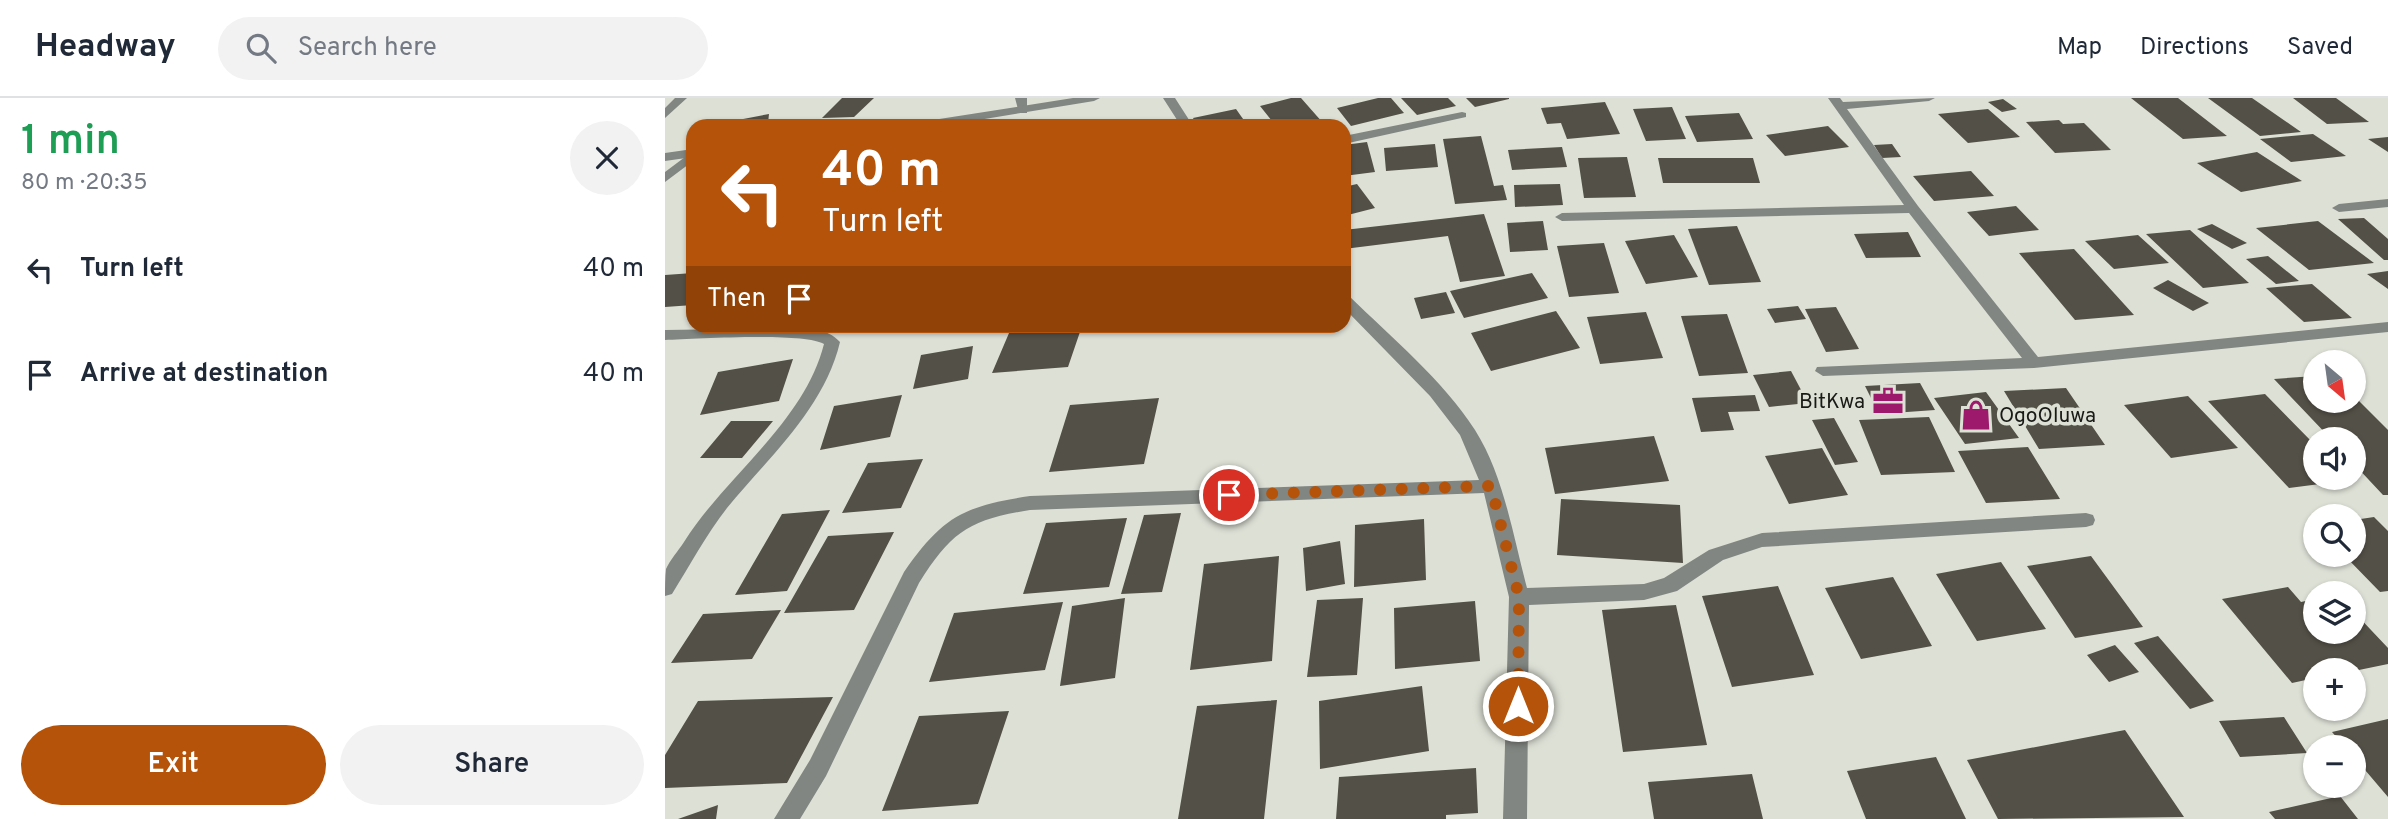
<!DOCTYPE html>
<html lang="en">
<head>
<meta charset="utf-8">
<style>
  body { margin:0; font-family:Overpass,sans-serif; background:#f2f2f3; color:#1f2937; height:100vh; display:flex; flex-direction:column; font-size:26px; white-space:nowrap }
  * { box-sizing:border-box; margin:0 }
  p { font-size:23px; color:#747a83 }
  .icon { flex:none; width:38px; height:38px; fill:none; stroke:currentColor; stroke-width:2; stroke-linecap:round; stroke-linejoin:round }
  .map { position:relative; flex:1; overflow:hidden }
  .sheet { display:flex; flex-direction:column; background:#fff; width:665px }
  .sheet>* { flex:none }
  .guide { position:absolute; left:21px; top:21px; width:665px; height:214px; border-radius:21px; box-shadow:0 2px 5px #0004; background:#b45309; color:#fff; overflow:hidden }
  .needle { width:46px; rotate:151deg }
  .fabs { position:absolute; left:1638px; top:252px; display:grid; gap:14px }
  .fabs a { display:grid; place-items:center; width:63px; height:63px; border-radius:50%; background:#fff; box-shadow:0 2px 5px #0004; font-size:35px }
  .pin { position:absolute; display:grid; place-items:center; width:60px; height:60px; color:#fff; margin:-30px; border:4px solid #fff; border-radius:50%; box-shadow:0 2px 7px #0007 }
  .me { position:absolute; width:77px; margin:-38px; rotate:0deg; stroke-linejoin:round; filter:drop-shadow(0 0 5px #0008) }
  .turn { display:flex; align-items:center; gap:24px; height:147px; padding:0 21px; font-size:32px }
  .turn .icon { width:91px; height:91px; stroke-width:2.5 }
  .turn b { display:block; font-size:49px; line-height:60px }
  .then { display:flex; align-items:center; height:66px; padding:0 21px; background:#0003; gap:14px; font-size:26px }
  .round { display:grid; place-items:center; flex:none; width:74px; height:74px; border-radius:37px; background:#f2f2f3 }
  .summary { display:flex; align-items:center; justify-content:space-between; height:119px; padding:0 21px }
  h1 { font-size:42px; font-weight:600; line-height:52px; color:#1e9e55 }
  .cta { display:flex; gap:14px; margin-top:auto; padding:14px 21px }
  .cta a { flex:1; height:80px; border-radius:42px; background:#b45309; color:#fff; font-size:28px; font-weight:600; line-height:80px; text-align:center }
  .cta a+a { background:#f2f2f3; color:#1f2937 }
  ul { padding:0; list-style:none }
  li { display:flex; align-items:center; gap:21px; height:105px; padding:0 21px }
  li div { flex:1 }
  li b { display:block; font-size:26px }
  li em { font-style:normal }
  header { display:flex; align-items:center; gap:42px; box-sizing:border-box; height:98px; padding:0 35px; background:#fff; border-bottom:2px solid #e0e1e3 }
  header strong { font-size:33px }
  nav { display:flex; gap:38px; margin-inline-start:auto; font-size:24px }
  .search { width:490px; height:63px; background:#f2f2f3; display:flex; align-items:center; gap:18px; box-sizing:border-box; padding:0 24px; border-radius:38px; color:#747a83; font-size:26px }
  main { display:flex; flex:1; min-height:0 }
  .map>svg:first-child { display:block }
  .building { fill:#535047 }
  .lines { fill:none; stroke-linecap:round; stroke-linejoin:round }
  .minor { fill:#828682; fill-rule:evenodd }
  .tertiary { fill:#828682; fill-rule:evenodd }
  .route { stroke:#b45309; stroke-width:12; stroke-dasharray:0 21.6 }
  .labels { text-anchor:middle; stroke-width:7; stroke-linejoin:round; paint-order:stroke }
  .poi-label { font-size:21px; fill:#191a16; stroke:#dde0d5; text-anchor:end }
</style>
</head>
<body>
<header>
<strong>Headway</strong>
<div class="search"><svg class="icon" aria-label="search" viewBox="0 0 24 24"><circle cx="10" cy="10" r="6"/><path d="M15 15l6 6"/></svg>Search here</div>
<nav><a>Map</a><a>Directions</a><a>Saved</a></nav>
</header>
<main>
<section class="sheet">
<div class="summary"><div><h1>1 min</h1><p>80 m · 20:35</p></div><a class="round"><svg class="icon" aria-label="close" viewBox="0 0 24 24"><path d="M6 6l12 12M18 6L6 18"/></svg></a></div>
<ul>
<li><svg class="icon" aria-label="left" viewBox="0 0 24 24"><path d="M17 20v-9H6M10 6l-5 5 5 5"/></svg><div><b>Turn left</b></div><em>40 m</em></li>
<li><svg class="icon" aria-label="arrive" viewBox="0 0 24 24"><path d="M6 21V4h12l-3 4 3 4H6"/></svg><div><b>Arrive at destination</b></div><em>40 m</em></li>
</ul>
<div class="cta"><a>Exit</a><a>Share</a></div>
</section>
<div class="map">
<svg width="1723" height="721" viewBox="0 0 1723 721">
  <rect width="100%" height="100%" fill="#dde0d5"/>
  <path class="building" d="M 177,0 L 209,0 L 189,19 L 157,20 Z
    M 626,0 L 636,0 L 658,25 L 646,28 L 611,28 L 595,8 Z
    M 713,0 L 726,0 L 739,15 L 686,28 L 672,10 Z
    M 736,0 L 783,0 L 791,8 L 752,17 Z
    M 801,0 L 844,0 L 844,1 L 810,9 Z
    M 1466,0 L 1513,0 L 1562,38 L 1518,41 Z
    M 1543,0 L 1587,0 L 1636,34 L 1595,38 Z
    M 1628,0 L 1671,0 L 1704,24 L 1662,26 Z
    M 1338,1 L 1352,11 L 1337,14 L 1323,4 Z
    M 940,4 L 955,36 L 902,41 L 896,25 L 882,26 L 876,10 Z
    M 1007,9 L 1021,41 L 981,43 L 968,11 Z
    M 571,11 L 583,28 L 532,28 L 528,20 Z
    M 1323,11 L 1355,39 L 1303,45 L 1273,16 Z
    M 1074,15 L 1088,41 L 1032,44 L 1020,18 Z
    M 104,16 L 103,25 L 72,28 L 73,22 Z
    M 1394,22 L 1398,26 L 1419,25 L 1446,52 L 1390,55 L 1361,24 Z
    M 1163,28 L 1184,49 L 1120,58 L 1101,37 Z
    M 1648,36 L 1681,58 L 1626,64 L 1595,41 Z
    M 816,38 L 829,88 L 838,87 L 842,102 L 790,106 L 778,41 Z
    M 1723,39 L 1723,54 L 1703,41 Z
    M 702,44 L 710,74 L 679,78 L 679,47 Z
    M 770,46 L 773,69 L 721,73 L 719,50 Z
    M 1227,46 L 1236,59 L 1217,60 L 1209,47 Z
    M 897,49 L 902,69 L 847,72 L 843,52 Z
    M 1592,54 L 1637,83 L 1576,94 L 1532,65 Z
    M 962,59 L 971,99 L 919,100 L 913,60 Z
    M 993,60 L 1088,60 L 1095,85 L 998,85 Z
    M 1306,73 L 1329,98 L 1269,103 L 1248,78 Z
    M 692,86 L 710,110 L 679,118 L 679,89 Z
    M 895,86 L 898,107 L 850,109 L 849,87 Z
    M 1351,108 L 1374,132 L 1324,138 L 1302,114 Z
    M 819,116 L 840,178 L 795,184 L 783,138 L 679,151 L 679,132 Z
    M 1699,120 L 1723,141 L 1723,162 L 1719,162 L 1673,121 Z
    M 878,123 L 883,152 L 845,154 L 842,125 Z
    M 1653,123 L 1709,165 L 1644,172 L 1591,130 Z
    M 1547,126 L 1582,145 L 1567,151 L 1532,131 Z
    M 1072,128 L 1096,184 L 1044,187 L 1023,131 Z
    M 1525,132 L 1584,185 L 1538,190 L 1481,136 Z
    M 1243,134 L 1256,159 L 1201,160 L 1189,136 Z
    M 1009,137 L 1033,179 L 981,186 L 960,143 Z
    M 1473,137 L 1504,165 L 1449,171 L 1420,143 Z
    M 939,145 L 954,195 L 904,199 L 892,148 Z
    M 1409,151 L 1469,217 L 1410,222 L 1354,155 Z
    M 1603,158 L 1634,183 L 1611,186 L 1581,161 Z
    M 1723,173 L 1723,191 L 1702,176 Z
    M 28,175 L 28,207 L 0,209 L 0,177 Z
    M 867,175 L 883,200 L 799,220 L 785,193 Z
    M 1503,182 L 1544,205 L 1528,213 L 1488,190 Z
    M 1647,186 L 1687,220 L 1639,224 L 1601,190 Z
    M 781,194 L 790,215 L 756,221 L 749,200 Z
    M 1133,208 L 1141,221 L 1110,225 L 1102,211 Z
    M 1171,209 L 1194,251 L 1161,254 L 1140,211 Z
    M 891,213 L 915,250 L 826,273 L 806,235 Z
    M 981,214 L 998,260 L 935,266 L 922,219 Z
    M 1062,216 L 1083,275 L 1034,278 L 1016,218 Z
    M 347,228 L 417,228 L 403,269 L 327,275 Z
    M 308,248 L 303,281 L 248,291 L 256,257 Z
    M 128,261 L 114,303 L 35,317 L 53,274 Z
    M 1126,273 L 1143,305 L 1104,309 L 1088,277 Z
    M 1650,278 L 1650,303 L 1689,303 L 1689,298 L 1723,332 L 1723,397 L 1718,397 L 1689,366 L 1689,341 L 1666,341 L 1609,281 Z
    M 1255,285 L 1270,312 L 1214,316 L 1200,288 Z
    M 1401,290 L 1440,347 L 1374,351 L 1339,293 Z
    M 1321,294 L 1354,340 L 1300,346 L 1269,300 Z
    M 1600,296 L 1650,347 L 1650,380 L 1686,382 L 1624,390 L 1543,303 Z
    M 237,297 L 225,339 L 155,352 L 169,308 Z
    M 1090,297 L 1095,313 L 1063,314 L 1069,332 L 1036,334 L 1027,300 Z
    M 1523,298 L 1573,350 L 1506,360 L 1459,307 Z
    M 494,300 L 479,366 L 384,374 L 405,307 Z
    M 1264,319 L 1290,374 L 1216,377 L 1194,322 Z
    M 1169,320 L 1193,364 L 1170,367 L 1147,322 Z
    M 66,323 L 108,323 L 77,360 L 35,360 Z
    M 989,338 L 1004,383 L 890,396 L 880,350 Z
    M 1363,349 L 1395,401 L 1321,405 L 1293,353 Z
    M 1157,350 L 1183,397 L 1124,406 L 1100,358 Z
    M 258,361 L 236,410 L 177,415 L 203,365 Z
    M 896,401 L 1015,407 L 1018,465 L 892,457 Z
    M 165,412 L 122,493 L 70,497 L 117,416 Z
    M 516,415 L 497,494 L 456,496 L 479,417 Z
    M 1709,419 L 1723,433 L 1723,493 L 1715,494 L 1679,457 L 1689,457 L 1689,422 Z
    M 462,420 L 444,489 L 358,496 L 381,425 Z
    M 759,421 L 761,482 L 689,489 L 690,427 Z
    M 229,434 L 189,512 L 119,515 L 163,438 Z
    M 675,443 L 680,486 L 641,493 L 638,450 Z
    M 614,458 L 607,563 L 525,572 L 539,466 Z
    M 1426,458 L 1478,529 L 1410,540 L 1362,468 Z
    M 1336,464 L 1381,531 L 1312,543 L 1271,476 Z
    M 1228,479 L 1267,548 L 1196,561 L 1160,490 Z
    M 1113,488 L 1149,577 L 1067,589 L 1037,498 Z
    M 1623,489 L 1636,504 L 1650,501 L 1650,534 L 1689,534 L 1689,514 L 1723,550 L 1723,566 L 1689,573 L 1650,572 L 1650,580 L 1627,585 L 1557,501 Z
    M 460,500 L 450,580 L 395,588 L 407,508 Z
    M 698,500 L 692,577 L 642,579 L 652,502 Z
    M 810,503 L 815,563 L 730,571 L 729,510 Z
    M 398,504 L 380,572 L 264,584 L 289,515 Z
    M 1011,507 L 1042,647 L 958,654 L 937,512 Z
    M 116,512 L 87,561 L 6,565 L 38,516 Z
    M 1493,538 L 1549,603 L 1525,611 L 1469,545 Z
    M 1450,547 L 1474,574 L 1444,584 L 1422,557 Z
    M 757,588 L 764,653 L 655,671 L 654,603 Z
    M 168,599 L 122,685 L 0,690 L 0,657 L 33,603 Z
    M 612,602 L 599,721 L 513,721 L 532,608 Z
    M 344,613 L 313,706 L 217,713 L 254,618 Z
    M 1619,619 L 1642,655 L 1575,659 L 1554,623 Z
    M 1723,621 L 1723,699 L 1689,659 L 1689,649 L 1680,649 L 1667,634 Z
    M 1460,632 L 1519,719 L 1333,721 L 1302,662 Z
    M 1271,659 L 1301,721 L 1201,721 L 1182,673 Z
    M 811,670 L 813,715 L 781,717 L 781,721 L 671,721 L 674,679 Z
    M 1087,676 L 1098,721 L 989,721 L 983,684 Z
    M 1675,698 L 1693,721 L 1610,721 L 1604,714 Z
    M 53,707 L 51,721 L 13,721 Z"/>
  <g class="lines">
    <path class="minor" d="M 10,0 L 22,0 L 0,20 L 0,10 Z
      M 350,0 L 362,0 L 362,15 L 354,15 Z
      M 498,0 L 510,0 L 528,28 L 516,28 Z
      M 1163,0 L 1175,0 L 1178,4 L 1270,0 L 1264,3 L 1182,11 L 1253,108 L 1373,259 L 1723,224 L 1723,234 L 1369,270 L 1158,278 L 1150,273 L 1152,269 L 1357,260 L 1244,115 L 897,123 L 890,119 L 897,115 L 1239,107 Z
      M 797,14 L 801,15 L 801,19 L 679,46 L 679,38 Z
      M 28,53 L 28,63 L 0,84 L 0,74 Z
      M 1723,101 L 1723,109 L 1674,114 L 1667,110 L 1674,106 Z
      M 679,196 L 684,198 C 727,240 777,281 810,332 C 839,378 848,438 862,490 L 979,486 L 999,480 L 1044,452 L 1097,435 L 1421,415 L 1428,417 L 1430,422 L 1428,427 L 1421,429 L 1097,449 L 1058,462 L 1012,493 L 979,502 L 864,507 L 862,721 L 838,721 L 844,499 L 819,395 L 365,412 C 304,422 287,433 254,485 L 161,678 L 135,721 L 109,721 L 145,662 L 239,474 C 278,418 299,408 365,398 L 814,382 L 795,337 L 765,298 L 679,210 Z
      M 124,230 C 142,231 162,229 175,244 C 159,311 104,359 62,410 C 41,437 25,467 7,496 L 0,498 C 0,490 0,479 1,471 C 5,462 13,453 19,444 C 61,377 139,325 159,246 C 138,234 30,241 0,242 L 0,232 Z"/>
    <path class="tertiary" d="M 408,0 L 435,0 L 429,3 L 277,28 L 249,28 L 255,24 Z
      M 28,51 L 28,59 L 0,63 L 0,55 Z"/>
  </g>
  <g class="lines">
    <path class="route" d="M 564,397 L 826,388 L 854,499 L 853,608"/>
  </g>
  <defs>
    <g id="office-bare" transform="scale(2.415)"><path d="M-6-3h4V-5.5h4V-3h4V5H-6ZM-1-4.5V-3h2v-1.5ZM-6 0V1H6V0Z" fill="#9d196c" stroke="#dde0d5" stroke-width="2.5" paint-order="stroke"/></g>
    <g id="shop-bare" transform="scale(2.415)"><path d="M-5-2.5h2.3a2.7 3.5 0 0 1 5.4 0H5L5.5 6h-11ZM-1.5-2.5h3a1.5 2.3 0 0 0-3 0Z" fill="#9d196c" stroke="#dde0d5" stroke-width="2.5" paint-order="stroke"/></g>
  </defs>
  <g fill-rule="evenodd">
    <use href="#office-bare" x="1223" y="303"/>
    <use href="#shop-bare" x="1311" y="317"/>
  </g>
  <g class="labels">
    <g class="poi-label">
      <text x="1200" y="310">BitKwa</text>
      <text x="1334" y="324" text-anchor="start">OgoOluwa</text>
    </g>
  </g>
</svg>
<div class="fabs">
<a><svg class="needle" viewBox="-14 -14 28 28"><path d="M0-13l5 13h-10z" fill="#e53935"/><path d="M0 13l5-13h-10z" fill="#747a83"/></svg></a>
<a><svg class="icon" aria-label="sound" viewBox="0 0 24 24"><path d="M4 9h4l5-4v14l-5-4H4zM17 9q2 3 0 6"/></svg></a>
<a><svg class="icon" aria-label="search" viewBox="0 0 24 24"><circle cx="10" cy="10" r="6"/><path d="M15 15l6 6"/></svg></a>
<a><svg class="icon" aria-label="layers" viewBox="0 0 24 24"><path d="M12 4l9 5-9 5-9-5zM3 14l9 5 9-5"/></svg></a>
<a>+</a>
<a>−</a>
</div>
<div class="pin" style="left:564px;top:397px;background:#d93025"><svg class="icon" aria-label="arrive" viewBox="0 0 24 24"><path d="M6 21V4h12l-3 4 3 4H6"/></svg></div>
<svg class="me" style="left:853px;top:608px" viewBox="-20 -20 40 40"><circle r="17" fill="#b45309" stroke="#fff" stroke-width="3"/><path d="M0-11L8 9 0 5-8 9z" fill="#fff"/></svg>
<div class="guide">
<div class="turn"><svg class="icon" aria-label="left" viewBox="0 0 24 24"><path d="M17 20v-9H6M10 6l-5 5 5 5"/></svg><div><b>40 m</b>Turn left</div></div>
<div class="then">Then<svg class="icon" aria-label="arrive" viewBox="0 0 24 24"><path d="M6 21V4h12l-3 4 3 4H6"/></svg></div>
</div>
</div>
</main>
</body>
</html>
